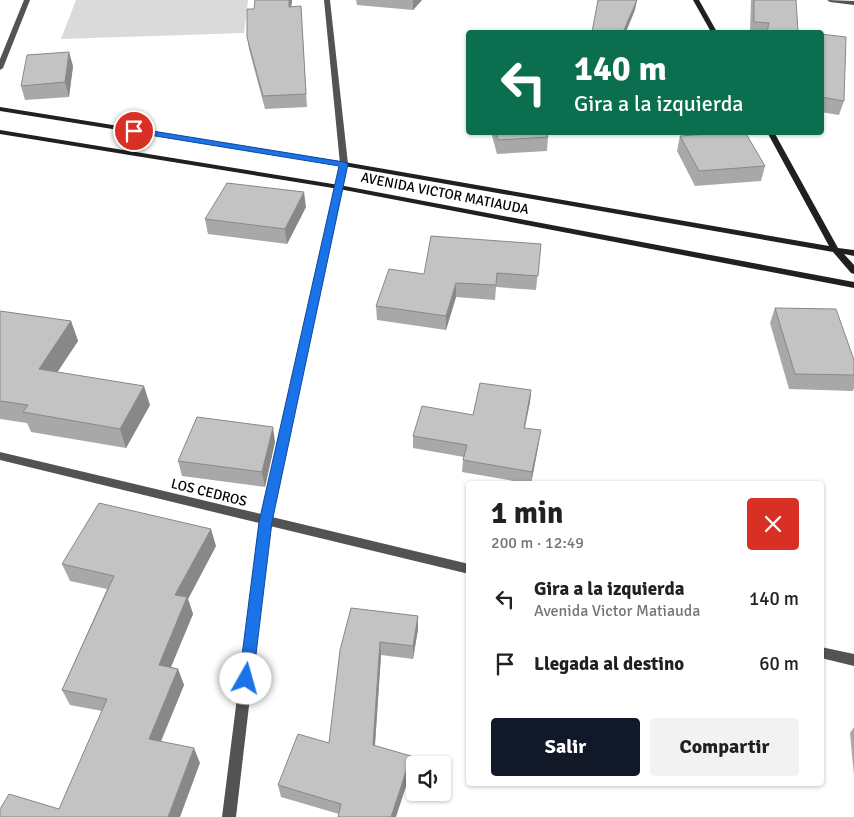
<!DOCTYPE html>
<html lang="es">
<head>
<meta charset="utf-8">
<style>
  body { margin:0; font-family:Signika,sans-serif; background:#f2f2f2; color:#202124; height:100vh; display:flex; flex-direction:column; font-size:19px; white-space:nowrap }
  * { box-sizing:border-box; margin:0 }
  p { font-size:16px; color:#757577 }
  .icon { flex:none; width:28px; height:28px; fill:none; stroke:currentColor; stroke-width:2; stroke-linecap:round; stroke-linejoin:round }
  .map { position:relative; flex:1; overflow:hidden }
  .side { position:absolute; left:466px; top:481px; width:358px; height:305px; display:flex; flex-direction:column; background:#fff; border-radius:5px; box-shadow:0 1px 4px #0004 }
  .side>* { flex:none }
  .guide { position:absolute; left:466px; top:30px; width:358px; height:105px; border-radius:5px; box-shadow:0 1px 4px #0004; background:#0b6e4f; color:#fff; overflow:hidden }
  .fabs { position:absolute; left:406px; top:756px; display:grid; gap:10px }
  .fabs a { display:grid; place-items:center; width:45px; height:45px; border-radius:5px; background:#fff; box-shadow:0 1px 4px #0004; font-size:25px }
  .pin { position:absolute; display:grid; place-items:center; width:42px; height:42px; color:#fff; margin:-21px; border:2px solid #fff; border-radius:50%; box-shadow:0 1px 5px #0007 }
  .me { position:absolute; width:55px; margin:-28px; rotate:7deg; stroke-linejoin:round; filter:drop-shadow(0 0 4px #0008) }
  .turn { display:flex; align-items:center; gap:18px; height:105px; padding:0 25px; font-size:22px }
  .turn .icon { width:65px; height:65px; stroke-width:2.5 }
  .turn b { display:block; font-size:35px; line-height:42px }
  .round { display:grid; place-items:center; flex:none; width:52px; height:52px; border-radius:5px; background:#f2f2f2 }
  .head { display:flex; align-items:center; justify-content:space-between; height:85px; padding:0 25px }
  h1 { font-size:30px; font-weight:700; line-height:38px }
  .cta { display:flex; gap:10px; margin-top:auto; padding:10px 25px }
  .cta a { flex:1; height:58px; border-radius:5px; background:#111827; color:#fff; font-size:20px; font-weight:700; line-height:58px; text-align:center }
  .cta a+a { background:#f2f2f2; color:#202124 }
  ul { padding:0; list-style:none }
  li { display:flex; align-items:center; gap:15px; height:65px; padding:0 25px }
  li div { flex:1 }
  li b { display:block; font-size:19px }
  li em { font-style:normal }
  .map>svg:first-child { display:block }
  .green { fill:#dadada }
  .lines { fill:none; stroke-linecap:round; stroke-linejoin:round }
  .street { fill:#535353; fill-rule:evenodd }
  .secondary { fill:#202020; fill-rule:evenodd }
  .wall { fill:#a8a8a8 }
  .shaded-wall { fill:#888 }
  .building { fill:#c3c3c3; stroke:#888 }
  .route { fill:#1a73e8; stroke:#114b97 }
  .labels { text-anchor:middle; stroke-width:5; stroke-linejoin:round; paint-order:stroke }
  .street-label { font-size:14px; fill:#000; stroke:#fff }
</style>
</head>
<body>
<div class="map">
<svg width="854" height="817" viewBox="0 0 854 817">
  <rect width="100%" height="100%" fill="#fff"/>
  <path class="green" d="M 76,0 L 248,0 L 244,33 L 61,39 Z"/>
  <g class="lines">
    <path class="street" d="M 24,0 L 30,0 L 3,68 L 0,70 L 0,59 Z
      M 324,0 L 330,0 L 348,164 L 272,517 L 469,564 L 469,574 L 270,526 L 236,817 L 222,817 L 259,523 L 0,460 L 0,452 L 261,514 L 340,164 Z
      M 827,0 L 854,1 L 854,5 L 830,2 Z
      M 821,647 L 854,654 L 854,666 L 821,658 Z"/>
    <path class="secondary" d="M 693,0 L 699,0 L 717,32 L 711,32 Z
      M 0,107 L 344,162 L 829,246 L 767,132 L 774,132 L 838,248 L 854,250 L 854,256 L 844,254 L 854,265 L 854,274 L 851,273 L 833,252 L 344,166 L 0,111 Z
      M 0,130 L 339,185 L 854,282 L 854,288 L 339,189 L 0,134 Z"/>
  </g>
  <path class="wall" d="M 255,0 L 292,0 L 291,7 L 301,6 L 307,107 L 265,109 L 249,49 L 247,37 L 254,9 Z
    M 356,0 L 422,0 L 413,10 L 357,5 Z
    M 751,0 L 796,0 L 798,32 L 750,32 Z
    M 821,34 L 844,101 L 839,115 L 821,112 Z
    M 73,66 L 69,97 L 25,100 L 21,86 Z
    M 491,132 L 546,132 L 548,137 L 547,151 L 497,154 Z
    M 680,136 L 765,166 L 761,181 L 695,186 L 677,151 Z
    M 306,207 L 287,244 L 208,234 L 205,219 Z
    M 541,244 L 536,290 L 496,287 L 495,300 L 456,297 L 446,330 L 377,320 L 376,306 L 424,274 Z
    M 775,308 L 854,360 L 854,388 L 853,391 L 789,389 L 770,323 Z
    M 0,311 L 71,321 L 78,341 L 57,372 L 150,405 L 126,448 L 31,432 L 27,423 L 0,419 Z
    M 531,390 L 530,402 L 525,428 L 539,442 L 531,484 L 462,472 L 463,460 L 464,457 L 413,448 L 413,436 L 473,415 Z
    M 275,442 L 265,487 L 182,476 L 178,461 Z
    M 216,546 L 188,599 L 193,614 L 171,667 L 178,669 L 184,685 L 161,742 L 200,763 L 59,809 L 102,711 L 70,705 L 62,690 L 107,589 L 70,581 L 62,564 Z
    M 351,608 L 418,616 L 418,629 L 413,659 L 381,655 L 375,746 L 412,768 L 339,814 L 281,797 L 278,785 L 329,743 Z
    M 854,727 L 854,776 L 850,733 Z"/>
  <path class="shaded-wall" d="M 289,0 L 292,0 L 290,19 L 289,7 Z
    M 413,0 L 422,0 L 413,10 Z
    M 637,0 L 635,10 L 626,32 L 623,32 Z
    M 69,52 L 73,66 L 69,97 L 65,82 Z
    M 304,192 L 306,207 L 287,244 L 285,229 Z
    M 456,283 L 456,297 L 446,330 L 446,316 Z
    M 71,321 L 78,341 L 47,388 L 39,369 Z
    M 144,386 L 150,405 L 126,448 L 120,429 Z
    M 531,390 L 530,402 L 522,439 L 524,428 Z
    M 273,427 L 275,442 L 265,487 L 262,472 Z
    M 541,430 L 539,442 L 531,484 L 532,472 Z
    M 211,529 L 216,546 L 188,599 L 193,614 L 165,681 L 159,665 L 175,595 Z
    M 418,616 L 418,629 L 413,659 L 413,646 Z
    M 380,642 L 381,655 L 374,757 L 373,745 Z
    M 178,669 L 184,685 L 155,754 L 149,739 Z
    M 194,748 L 200,763 L 180,817 L 168,817 Z
    M 411,756 L 412,768 L 396,817 L 391,817 Z"/>
  <path class="building" d="M 255,0 L 289,0 L 289,7 L 301,6 L 306,94 L 263,96 L 247,37 L 247,9 L 254,9 Z
    M 598,0 L 637,0 L 623,32 L 592,32 Z
    M 754,0 L 796,0 L 798,32 L 767,32 L 769,23 L 754,22 Z
    M 821,34 L 846,37 L 844,101 L 821,97 Z
    M 69,52 L 65,82 L 21,86 L 27,55 Z
    M 496,132 L 546,132 L 548,137 L 498,140 Z
    M 735,132 L 745,132 L 765,166 L 699,171 L 680,136 Z
    M 227,183 L 304,192 L 285,229 L 205,219 Z
    M 431,236 L 541,244 L 538,276 L 497,273 L 496,285 L 456,283 L 446,316 L 376,306 L 389,269 L 424,274 Z
    M 775,308 L 836,309 L 854,360 L 854,375 L 795,374 Z
    M 0,311 L 71,321 L 39,369 L 144,386 L 120,429 L 23,412 L 28,405 L 0,401 Z
    M 480,383 L 531,390 L 524,428 L 541,430 L 532,472 L 463,460 L 467,445 L 413,436 L 422,406 L 473,415 Z
    M 197,417 L 273,427 L 262,472 L 178,461 Z
    M 99,503 L 211,529 L 175,595 L 187,597 L 159,665 L 178,669 L 149,739 L 194,748 L 168,817 L 0,817 L 0,809 L 9,794 L 59,809 L 107,699 L 62,690 L 114,576 L 62,564 Z
    M 351,608 L 418,616 L 413,646 L 380,642 L 373,745 L 411,756 L 391,817 L 338,817 L 341,804 L 278,785 L 298,734 L 329,743 L 340,650 Z"/>
  <path class="route" d="M 134,128 L 344,162 L 348,164 L 272,522 L 253,679 L 251,684 L 246,686 L 241,684 L 239,679 L 259,522 L 339,166 L 131,132 L 130,131 Z"/>
  <g class="labels">
    <g class="street-label">
      <text transform="translate(445 193) rotate(11)" y="5">AVENIDA VICTOR MATIAUDA</text>
      <text transform="translate(209 492) rotate(14)" y="5">LOS CEDROS</text>
    </g>
  </g>
</svg>
<div class="fabs">
<a><svg class="icon" aria-label="sound" viewBox="0 0 24 24"><path d="M4 9h4l5-4v14l-5-4H4zM17 9q2 3 0 6"/></svg></a>
</div>
<div class="pin" style="left:134px;top:131px;background:#d93025"><svg class="icon" aria-label="arrive" viewBox="0 0 24 24"><path d="M6 21V4h12l-3 4 3 4H6"/></svg></div>
<svg class="me" style="left:246px;top:679px" viewBox="-20 -20 40 40"><circle r="19" fill="#fff"/><path d="M0-13L10 11 0 6-10 11z" fill="#1a73e8"/></svg>
<div class="guide">
<div class="turn"><svg class="icon" aria-label="left" viewBox="0 0 24 24"><path d="M17 20v-9H6M10 6l-5 5 5 5"/></svg><div><b>140 m</b>Gira a la izquierda</div></div>
</div>
<section class="side">
<div class="head"><div><h1>1 min</h1><p>200 m · 12:49</p></div><a class="round" style="background:#d93025;color:#fff"><svg class="icon" aria-label="close" viewBox="0 0 24 24"><path d="M6 6l12 12M18 6L6 18"/></svg></a></div>
<ul>
<li><svg class="icon" aria-label="left" viewBox="0 0 24 24"><path d="M17 20v-9H6M10 6l-5 5 5 5"/></svg><div><b>Gira a la izquierda</b><p>Avenida Victor Matiauda</p></div><em>140 m</em></li>
<li><svg class="icon" aria-label="arrive" viewBox="0 0 24 24"><path d="M6 21V4h12l-3 4 3 4H6"/></svg><div><b>Llegada al destino</b></div><em>60 m</em></li>
</ul>
<div class="cta"><a>Salir</a><a>Compartir</a></div>
</section>
</div>
</body>
</html>
